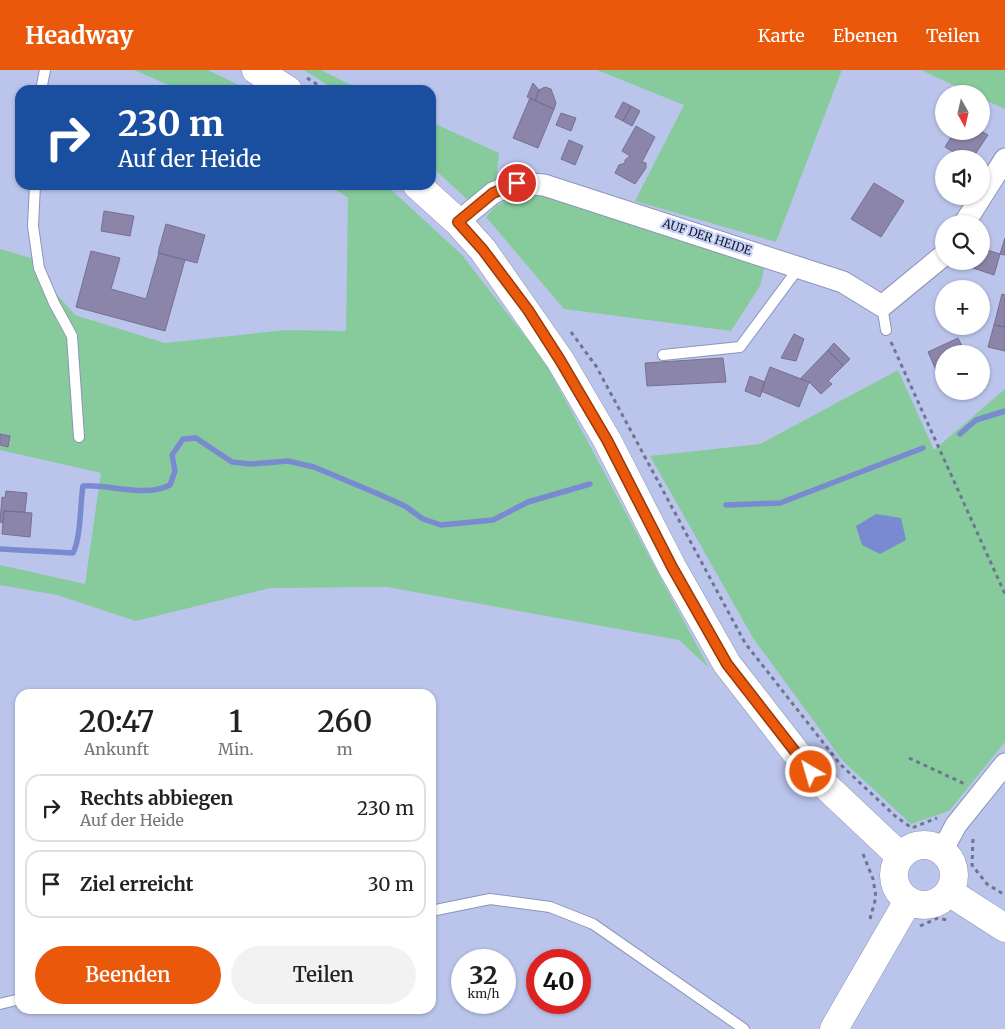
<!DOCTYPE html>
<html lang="de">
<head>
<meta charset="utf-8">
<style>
  body { margin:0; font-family:Merriweather,serif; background:#f2f2f2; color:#222; height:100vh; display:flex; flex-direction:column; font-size:19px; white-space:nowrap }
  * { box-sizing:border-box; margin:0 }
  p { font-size:16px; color:#767676 }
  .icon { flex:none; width:28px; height:28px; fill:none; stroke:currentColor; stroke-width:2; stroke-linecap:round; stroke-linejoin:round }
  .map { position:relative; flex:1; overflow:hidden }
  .side { position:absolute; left:15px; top:619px; width:421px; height:325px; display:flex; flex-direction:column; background:#fff; border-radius:15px; box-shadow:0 1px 4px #0004 }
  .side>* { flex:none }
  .banner { position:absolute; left:15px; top:15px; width:421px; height:105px; border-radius:15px; box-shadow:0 1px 4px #0004; background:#1a4fa0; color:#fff; overflow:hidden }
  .needle { width:32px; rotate:172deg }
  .fabs { position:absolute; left:935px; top:15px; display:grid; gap:10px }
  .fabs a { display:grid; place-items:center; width:55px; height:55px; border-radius:50%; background:#fff; box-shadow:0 1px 4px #0004; font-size:25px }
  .speed { position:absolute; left:451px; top:879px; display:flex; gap:10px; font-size:25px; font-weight:700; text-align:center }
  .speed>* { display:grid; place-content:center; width:65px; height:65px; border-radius:50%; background:#fff; box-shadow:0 1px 4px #0004; line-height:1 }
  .speed small { font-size:12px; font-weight:400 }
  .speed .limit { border:8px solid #d22; background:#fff; color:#111 }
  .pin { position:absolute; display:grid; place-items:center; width:42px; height:42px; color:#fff; margin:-21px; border:2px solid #fff; border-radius:50%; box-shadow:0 1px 5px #0007 }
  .me { position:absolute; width:55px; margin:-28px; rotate:322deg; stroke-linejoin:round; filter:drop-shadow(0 0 4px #0008) }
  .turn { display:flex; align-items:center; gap:18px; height:105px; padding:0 20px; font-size:22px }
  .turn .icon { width:65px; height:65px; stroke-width:2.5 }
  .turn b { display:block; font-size:35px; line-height:42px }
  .eta { display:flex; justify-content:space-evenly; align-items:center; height:85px; text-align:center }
  .eta b { font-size:30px; font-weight:600; line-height:35px }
  .cta { display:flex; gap:10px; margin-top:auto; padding:10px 20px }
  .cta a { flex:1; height:58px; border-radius:30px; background:#ea580c; color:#fff; font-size:20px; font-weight:600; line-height:58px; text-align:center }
  .cta a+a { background:#f2f2f2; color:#222 }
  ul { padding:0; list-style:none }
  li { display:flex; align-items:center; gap:15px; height:68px; margin:0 10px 8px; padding:0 10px; border:2px solid #e0e0e0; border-radius:15px }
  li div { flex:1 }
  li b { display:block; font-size:19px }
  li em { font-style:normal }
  header { display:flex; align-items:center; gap:30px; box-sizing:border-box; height:70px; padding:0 25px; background:#ea580c; color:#fff }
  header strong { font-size:24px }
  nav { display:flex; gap:28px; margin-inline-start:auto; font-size:18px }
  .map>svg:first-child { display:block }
  .green { fill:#87cb9c }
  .water { fill:#7a8ad0 }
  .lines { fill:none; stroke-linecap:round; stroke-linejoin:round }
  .stream { stroke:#7a8ad0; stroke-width:5.5 }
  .building { fill:#8c85aa; stroke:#766f93 }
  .lane-casing { stroke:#8b95b9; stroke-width:12 }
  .street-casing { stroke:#8b95b9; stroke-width:23 }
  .secondary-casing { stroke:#8b95b9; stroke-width:29 }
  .path { stroke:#6e7590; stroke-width:3; stroke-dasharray:4 4; stroke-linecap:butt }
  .lane { stroke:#fff; stroke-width:10 }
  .street { stroke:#fff; stroke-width:21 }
  .secondary { stroke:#fff; stroke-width:28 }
  .route-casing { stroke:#983908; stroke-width:12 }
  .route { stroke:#ea580c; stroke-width:9 }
  .labels { text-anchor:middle; stroke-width:4.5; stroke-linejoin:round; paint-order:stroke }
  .street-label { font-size:12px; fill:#161a28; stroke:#c8d2f9 }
</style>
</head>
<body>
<header>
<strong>Headway</strong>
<nav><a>Karte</a><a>Ebenen</a><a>Teilen</a></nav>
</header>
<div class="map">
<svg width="1005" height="959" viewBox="0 0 1005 959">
  <rect width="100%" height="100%" fill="#bbc5ec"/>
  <path class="green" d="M 134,0 L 208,0 L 249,20 L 180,20 Z
    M 304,0 L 321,0 L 361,20 L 335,20 Z
    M 597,0 L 842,0 L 776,172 L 635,131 L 684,35 Z
    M 921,0 L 1005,0 L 1005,39 L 981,28 L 981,24 L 972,24 Z
    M 431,52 L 499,83 L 496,111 L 470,132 L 431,96 Z
    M 329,115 L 386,115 L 462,185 L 545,292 L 709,598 L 679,570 L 387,517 L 270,518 L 136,551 L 57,525 L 0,515 L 0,495 L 85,514 L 101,403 L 0,380 L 0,179 L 35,189 L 46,212 L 75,245 L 165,273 L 285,260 L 346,261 L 348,128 Z
    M 525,124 L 547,127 L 766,191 L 760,216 L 731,261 L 564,239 L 486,147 L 497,135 Z
    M 898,300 L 934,380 L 1005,319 L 1005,672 L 949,741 L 911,754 L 843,691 L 753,568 L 650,386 L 760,374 Z"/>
  <path class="water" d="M 876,444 L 901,448 L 906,470 L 880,484 L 862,475 L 856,456 Z"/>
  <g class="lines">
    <path class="stream" d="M 960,364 L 976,350 L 1005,341
      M 726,435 L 780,433 L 923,378
      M 0,479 L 73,483 C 81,468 80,434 83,416 C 110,414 145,428 170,415 L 175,401 L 172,385 L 183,369 L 196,368 L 232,392 L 250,394 L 288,391 L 314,397 L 376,423 L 405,436 L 423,449 L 441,455 L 493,450 L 528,432 L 590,414"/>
  </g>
  <path class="building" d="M 533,13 L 539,20 L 535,31 L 527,27 Z
    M 545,17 L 551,19 L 556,33 L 554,39 L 535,31 L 539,20 Z
    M 530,28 L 554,39 L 538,78 L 513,68 Z
    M 623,32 L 631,36 L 623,51 L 615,47 Z
    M 631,36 L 640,41 L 632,56 L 623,51 Z
    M 561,43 L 576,48 L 571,61 L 556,55 Z
    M 636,56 L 655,67 L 642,92 L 646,93 L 646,98 L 635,114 L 615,103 L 619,95 L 625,93 L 625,90 L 630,86 L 622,81 Z
    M 955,61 L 981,61 L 988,65 L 972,89 L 965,89 L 945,77 Z
    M 569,70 L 583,76 L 575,95 L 561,89 Z
    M 874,113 L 904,131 L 881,167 L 851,149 Z
    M 104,141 L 134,146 L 130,166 L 101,161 Z
    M 166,154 L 205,165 L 197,193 L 158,183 Z
    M 1005,168 L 1005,185 L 1000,184 Z
    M 981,178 L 1000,184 L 994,205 L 970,197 L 971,191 L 981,191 Z
    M 91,181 L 120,188 L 111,219 L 146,229 L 159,183 L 185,190 L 165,261 L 76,237 Z
    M 1002,224 L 1005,225 L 1005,257 L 994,255 Z
    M 994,255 L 1005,257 L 1005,281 L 988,277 Z
    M 794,264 L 804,269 L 796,291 L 781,288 Z
    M 958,268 L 966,284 L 944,284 L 944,309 L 941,311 L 928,282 Z
    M 834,273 L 850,289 L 843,296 L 828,280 Z
    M 828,280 L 843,296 L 828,311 L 832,314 L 821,324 L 809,312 L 800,309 Z
    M 981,286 L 987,300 L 981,303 Z
    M 723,288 L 726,312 L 647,316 L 645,293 Z
    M 770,297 L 809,312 L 799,337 L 761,321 Z
    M 750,306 L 765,312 L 760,327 L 745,321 Z
    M 953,321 L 968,321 L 969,323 L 957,329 Z
    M 0,364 L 10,366 L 8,377 L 0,375 Z
    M 6,421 L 27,423 L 25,442 L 4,441 L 3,453 L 0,452 L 2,427 L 5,428 Z
    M 4,441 L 32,443 L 30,467 L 2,464 Z"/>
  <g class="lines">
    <g class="lane-casing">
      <path id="lane" d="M 41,20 L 45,0
        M 35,115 L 33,156 L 39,198 L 54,233 L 72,266 L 79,367
        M 882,236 L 886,260
        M 663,285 L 740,277 L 800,196
        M 431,841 L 490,829 L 550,837 L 593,854 L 744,959
        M 0,934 L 20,929"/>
    </g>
    <g class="street-casing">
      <path id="street" d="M 458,152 L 493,123 L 517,113 L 544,115 L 843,212 L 882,236 L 944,185
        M 964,154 L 1005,89
        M 942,781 L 956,755 L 1005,694"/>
    </g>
    <g class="secondary-casing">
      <path id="secondary" d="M 256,0 L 288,20
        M 417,115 L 458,152 L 483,180 L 560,290 L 607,370 L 672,497 L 727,594 L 811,702 L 900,786
        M894 805a30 30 0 1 1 60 0a30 30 0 1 1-60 0Z
        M 949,822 L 1005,858
        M 834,959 L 908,831"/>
    </g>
    <path class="path" d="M 307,8 L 326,20
      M 571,262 L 596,296 L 745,573 L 840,694 L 895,746 L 912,758 L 937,748
      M 891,272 L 1005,524
      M 909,688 L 965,714
      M 973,769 L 972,795 L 987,814 L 1005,825
      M 863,784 L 873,809 L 876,827 L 870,849
      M 920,856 L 938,848 L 947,850"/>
    <use href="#lane" class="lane"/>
    <use href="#street" class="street"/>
    <use href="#secondary" class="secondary"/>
  </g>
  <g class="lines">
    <g class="route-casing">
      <path id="route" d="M 517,113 L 493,123 L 458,152 L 483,180 L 528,240 L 560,290 L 607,370 L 672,497 L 727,594 L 811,702"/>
    </g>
    <use href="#route" class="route"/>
  </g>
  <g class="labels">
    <g class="street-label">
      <text transform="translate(707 167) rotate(18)" y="4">AUF DER HEIDE</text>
    </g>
  </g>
</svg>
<div class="fabs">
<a><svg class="needle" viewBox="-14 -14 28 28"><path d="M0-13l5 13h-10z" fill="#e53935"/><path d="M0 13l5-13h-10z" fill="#767676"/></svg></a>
<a><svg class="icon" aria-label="sound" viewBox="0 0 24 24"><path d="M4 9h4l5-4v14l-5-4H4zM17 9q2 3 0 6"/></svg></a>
<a><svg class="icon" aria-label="search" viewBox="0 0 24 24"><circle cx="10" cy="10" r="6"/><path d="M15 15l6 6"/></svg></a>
<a>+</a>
<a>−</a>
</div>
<div class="speed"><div>32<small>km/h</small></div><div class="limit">40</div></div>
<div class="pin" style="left:517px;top:113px;background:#d93025"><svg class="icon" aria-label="arrive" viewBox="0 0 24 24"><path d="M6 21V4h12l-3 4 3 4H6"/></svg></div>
<svg class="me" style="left:811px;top:702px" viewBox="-20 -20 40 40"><circle r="17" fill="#ea580c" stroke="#fff" stroke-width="3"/><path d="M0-11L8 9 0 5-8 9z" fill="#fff"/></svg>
<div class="banner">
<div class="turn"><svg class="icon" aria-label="right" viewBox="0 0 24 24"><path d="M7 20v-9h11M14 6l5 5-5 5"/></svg><div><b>230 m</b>Auf der Heide</div></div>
</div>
<section class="side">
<div class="eta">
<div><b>20:47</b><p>Ankunft</p></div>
<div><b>1</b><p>Min.</p></div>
<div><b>260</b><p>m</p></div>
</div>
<ul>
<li><svg class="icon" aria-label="right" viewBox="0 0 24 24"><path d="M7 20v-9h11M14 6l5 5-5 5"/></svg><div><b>Rechts abbiegen</b><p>Auf der Heide</p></div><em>230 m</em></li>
<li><svg class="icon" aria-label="arrive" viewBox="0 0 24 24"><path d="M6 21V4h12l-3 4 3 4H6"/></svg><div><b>Ziel erreicht</b></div><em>30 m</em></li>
</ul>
<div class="cta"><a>Beenden</a><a>Teilen</a></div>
</section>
</div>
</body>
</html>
